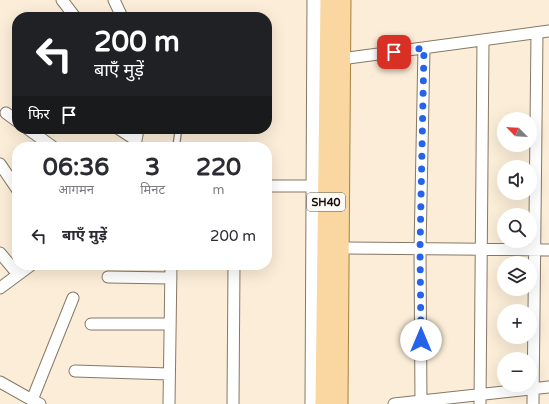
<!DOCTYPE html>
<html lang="hi">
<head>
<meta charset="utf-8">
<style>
  body { margin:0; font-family:"Varela Round","Noto Sans Devanagari",sans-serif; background:#f2f2f3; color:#2b2b33; height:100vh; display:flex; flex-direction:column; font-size:15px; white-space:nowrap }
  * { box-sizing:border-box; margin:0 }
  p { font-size:13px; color:#7c7c81 }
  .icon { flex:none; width:22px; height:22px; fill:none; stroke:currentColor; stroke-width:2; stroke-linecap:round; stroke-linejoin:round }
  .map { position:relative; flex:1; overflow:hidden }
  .panel { position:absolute; left:12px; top:142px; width:260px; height:128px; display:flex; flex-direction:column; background:#fff; border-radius:16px; box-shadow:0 4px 16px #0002 }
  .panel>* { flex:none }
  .guide { position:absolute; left:12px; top:12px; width:260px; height:122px; border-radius:16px; box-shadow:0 4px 16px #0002; background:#202124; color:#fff; overflow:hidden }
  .needle { width:26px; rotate:294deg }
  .fabs { position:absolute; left:497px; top:112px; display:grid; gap:8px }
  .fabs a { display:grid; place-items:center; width:40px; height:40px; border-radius:50%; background:#fff; box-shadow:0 4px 16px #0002; font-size:20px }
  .pin { position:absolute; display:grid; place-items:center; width:34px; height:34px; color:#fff; margin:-17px; border-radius:8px; box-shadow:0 2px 6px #0006 }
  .me { position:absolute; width:44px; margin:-22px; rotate:0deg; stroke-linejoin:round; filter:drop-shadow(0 0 3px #0008) }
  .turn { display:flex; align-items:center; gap:14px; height:84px; padding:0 16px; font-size:18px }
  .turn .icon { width:52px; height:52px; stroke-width:2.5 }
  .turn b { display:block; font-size:28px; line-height:34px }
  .then { display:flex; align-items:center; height:38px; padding:0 16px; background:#0003; gap:8px; font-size:15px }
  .eta { display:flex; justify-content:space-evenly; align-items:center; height:68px; text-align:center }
  .eta b { font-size:24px; font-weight:700; line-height:28px }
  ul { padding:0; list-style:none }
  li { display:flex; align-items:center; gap:12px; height:52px; padding:0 16px }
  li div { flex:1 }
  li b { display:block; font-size:15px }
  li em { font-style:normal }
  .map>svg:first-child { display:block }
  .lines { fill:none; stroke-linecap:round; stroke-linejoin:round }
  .lane-casing { stroke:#857966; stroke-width:8 }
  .street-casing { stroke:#857966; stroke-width:13 }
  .secondary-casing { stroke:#857966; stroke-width:17 }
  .primary-casing { stroke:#a78042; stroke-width:19 }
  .lane { stroke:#fff; stroke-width:5.5 }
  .street { stroke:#fff; stroke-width:11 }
  .secondary { stroke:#fff; stroke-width:15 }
  .primary { stroke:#fad7a0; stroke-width:17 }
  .route { stroke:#2563eb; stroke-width:7; stroke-dasharray:0 12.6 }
  .labels { text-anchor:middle; stroke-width:3; stroke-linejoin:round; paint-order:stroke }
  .shield { fill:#fefbf7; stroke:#5a5650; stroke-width:1 }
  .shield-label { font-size:11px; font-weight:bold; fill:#140f08 }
</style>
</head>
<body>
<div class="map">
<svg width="549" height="404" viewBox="0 0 549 404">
  <rect width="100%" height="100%" fill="#fbedd7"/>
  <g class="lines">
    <g class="lane-casing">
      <path id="lane" d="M 176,129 L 178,133 L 176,147"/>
    </g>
    <g class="street-casing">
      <path id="street" d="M 62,0 L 75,17
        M 114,0 L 122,17
        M 341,59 L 549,31
        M 6,113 L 17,121
        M 28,129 L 53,147
        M 119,129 L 136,140
        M 135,146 L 138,129
        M 0,164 L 17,189
        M 267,186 L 314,186
        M 347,248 L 549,250
        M 0,253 L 16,272
        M 108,277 L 171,278
        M 0,288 L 31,265
        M 91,324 L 170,324
        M 75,371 L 169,374
        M 0,382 L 32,400
        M 40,404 L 32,400 L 73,298
        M 169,404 L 171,265
        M 233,404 L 234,265
        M 394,404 L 549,387
        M 421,404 L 420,249 L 424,48
        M 480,404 L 483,40
        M 533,404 L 537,33"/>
    </g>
    <g class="secondary-casing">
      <path id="secondary" d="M 313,404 L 315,0"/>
    </g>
    <g class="primary-casing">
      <path id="primary" d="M 324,404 L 329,0
        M 339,404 L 342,0"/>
    </g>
    <use href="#lane" class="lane"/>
    <use href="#street" class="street"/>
    <use href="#secondary" class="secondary"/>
    <use href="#primary" class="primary"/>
  </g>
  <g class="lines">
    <path class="route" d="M 394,52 L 424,48 L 420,249 L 421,340"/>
  </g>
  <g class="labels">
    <rect class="shield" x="307" y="193" width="38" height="18" rx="3"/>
    <g class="shield-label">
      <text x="326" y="206">SH40</text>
    </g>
  </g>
</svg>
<div class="fabs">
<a><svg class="needle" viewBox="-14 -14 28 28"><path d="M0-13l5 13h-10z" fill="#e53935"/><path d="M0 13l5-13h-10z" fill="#7c7c81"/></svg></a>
<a><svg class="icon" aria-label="sound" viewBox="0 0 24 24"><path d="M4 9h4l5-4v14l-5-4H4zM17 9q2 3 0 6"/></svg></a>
<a><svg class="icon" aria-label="search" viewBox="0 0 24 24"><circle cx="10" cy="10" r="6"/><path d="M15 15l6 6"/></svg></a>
<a><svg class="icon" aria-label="layers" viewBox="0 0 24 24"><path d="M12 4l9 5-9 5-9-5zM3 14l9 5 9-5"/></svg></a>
<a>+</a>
<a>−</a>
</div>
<div class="pin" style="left:394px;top:52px;background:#d93025"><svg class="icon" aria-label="arrive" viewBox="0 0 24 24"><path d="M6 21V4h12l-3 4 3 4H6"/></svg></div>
<svg class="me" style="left:421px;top:340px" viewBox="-20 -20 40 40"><circle r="19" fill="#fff"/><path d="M0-13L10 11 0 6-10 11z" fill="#2563eb"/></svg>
<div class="guide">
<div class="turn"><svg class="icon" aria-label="left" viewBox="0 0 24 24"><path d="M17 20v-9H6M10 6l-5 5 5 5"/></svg><div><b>200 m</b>बाएँ मुड़ें</div></div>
<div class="then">फिर<svg class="icon" aria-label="arrive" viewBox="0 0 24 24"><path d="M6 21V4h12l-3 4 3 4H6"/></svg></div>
</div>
<section class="panel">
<div class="eta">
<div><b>06:36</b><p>आगमन</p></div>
<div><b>3</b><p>मिनट</p></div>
<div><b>220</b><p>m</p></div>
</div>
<ul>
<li><svg class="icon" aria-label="left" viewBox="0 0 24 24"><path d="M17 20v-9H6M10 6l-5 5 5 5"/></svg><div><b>बाएँ मुड़ें</b></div><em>200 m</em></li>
</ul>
</section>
</div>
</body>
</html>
